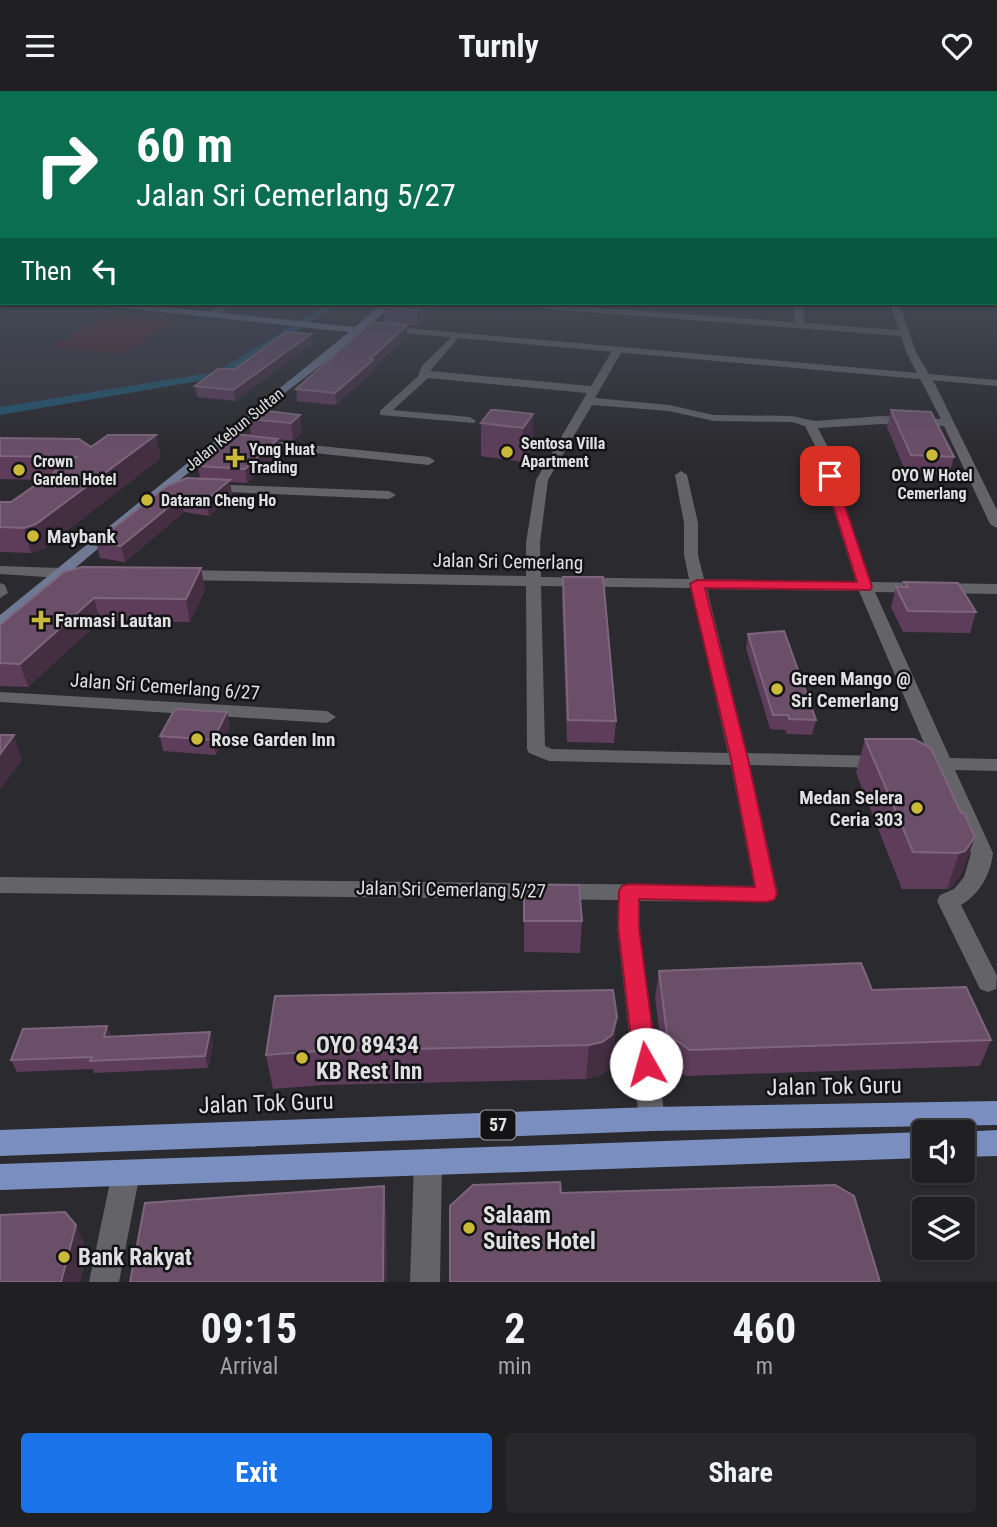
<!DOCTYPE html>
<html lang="en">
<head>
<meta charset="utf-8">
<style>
  body { margin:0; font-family:"Roboto Condensed",sans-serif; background:#28282a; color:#f1f3f6; height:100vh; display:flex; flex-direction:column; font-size:26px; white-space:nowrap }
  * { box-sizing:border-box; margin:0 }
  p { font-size:23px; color:#a2a3a5 }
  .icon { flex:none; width:38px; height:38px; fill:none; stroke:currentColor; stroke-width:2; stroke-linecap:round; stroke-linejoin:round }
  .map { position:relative; height:1191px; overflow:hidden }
  .drawer { display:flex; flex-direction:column; background:#202022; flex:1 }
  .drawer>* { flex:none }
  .banner { position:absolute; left:0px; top:0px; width:998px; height:214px; box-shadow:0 2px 5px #0004,0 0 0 2px #3d3e40; background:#0b6e4f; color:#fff; overflow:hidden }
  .controls { position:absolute; left:912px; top:1029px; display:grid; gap:14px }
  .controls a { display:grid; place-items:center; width:63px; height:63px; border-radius:7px; background:#202022; box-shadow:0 2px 5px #0004,0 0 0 2px #3d3e40; font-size:35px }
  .pin { position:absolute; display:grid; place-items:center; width:60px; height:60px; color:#fff; margin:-30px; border-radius:14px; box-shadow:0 4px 10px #0006 }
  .me { position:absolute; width:77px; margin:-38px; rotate:353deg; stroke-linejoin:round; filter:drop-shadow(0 0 5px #0008) }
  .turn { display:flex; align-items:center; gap:24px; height:147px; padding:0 21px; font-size:32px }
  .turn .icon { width:91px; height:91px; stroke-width:2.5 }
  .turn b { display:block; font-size:49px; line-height:60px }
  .then { display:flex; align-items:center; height:66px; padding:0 21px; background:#0003; gap:14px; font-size:26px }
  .eta { display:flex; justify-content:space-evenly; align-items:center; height:119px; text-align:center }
  .eta b { font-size:42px; font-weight:700; line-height:49px }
  .action { display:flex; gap:14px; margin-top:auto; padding:14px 21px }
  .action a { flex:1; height:80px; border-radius:7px; background:#1a73e8; color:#fff; font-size:28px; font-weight:700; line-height:80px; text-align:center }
  .action a+a { background:#28282a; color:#f1f3f6 }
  header { display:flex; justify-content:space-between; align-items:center; height:91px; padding:0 21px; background:#202022; font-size:32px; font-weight:700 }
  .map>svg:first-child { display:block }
  .built { fill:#34323c }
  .green { fill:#532834 }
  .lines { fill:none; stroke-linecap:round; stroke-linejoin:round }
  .canal { fill:#22566f; fill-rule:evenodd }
  .minor { fill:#646368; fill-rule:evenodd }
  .tertiary { fill:#646368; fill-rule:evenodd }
  .secondary { fill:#6f7994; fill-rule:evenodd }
  .primary { fill:#7a8fbf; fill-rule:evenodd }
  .wall { fill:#5d3d5a }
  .shaded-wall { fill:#432e42 }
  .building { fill:#6b4f69; stroke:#7d667c; stroke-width:2 }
  .route { fill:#e11d48; stroke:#92132f; stroke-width:2 }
  .poi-dot { fill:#cbba39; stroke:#131315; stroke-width:2.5 }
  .labels { text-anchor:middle; stroke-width:5; stroke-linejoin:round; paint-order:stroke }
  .far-street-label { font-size:16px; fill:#e0e0e3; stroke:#131315 }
  .far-poi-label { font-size:16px; font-weight:bold; fill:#e0e0e3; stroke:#131315; text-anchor:start }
  .shield { fill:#131315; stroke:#a2a2a5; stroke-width:2 }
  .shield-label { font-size:18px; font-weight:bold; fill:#e0e0e3 }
  .poi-label { font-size:19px; font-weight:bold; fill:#e0e0e3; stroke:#131315; text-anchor:start }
  .street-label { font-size:19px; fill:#e0e0e3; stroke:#131315 }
  .near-poi-label { font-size:23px; font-weight:bold; fill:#e0e0e3; stroke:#131315; text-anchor:start }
  .near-street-label { font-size:23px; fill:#e0e0e3; stroke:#131315 }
</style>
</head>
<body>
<header><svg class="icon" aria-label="menu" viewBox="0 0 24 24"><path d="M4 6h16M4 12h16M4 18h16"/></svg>Turnly<svg class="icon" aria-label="heart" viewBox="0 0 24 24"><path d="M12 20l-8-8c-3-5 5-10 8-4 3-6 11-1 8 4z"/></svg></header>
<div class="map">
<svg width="997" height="1191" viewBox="0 0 997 1191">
  <rect width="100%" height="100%" fill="#2b2a2e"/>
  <path class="built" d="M 3,212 L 39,212 L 290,236 L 215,282 L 0,318 L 0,213 Z"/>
  <path class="green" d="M 112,223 L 178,229 L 121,263 L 51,256 Z"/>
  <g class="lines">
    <path class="canal" d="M 329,212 L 341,212 L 223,286 L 0,324 L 0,316 L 216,281 Z"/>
    <path class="minor" d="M 223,212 L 234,212 L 216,225 L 210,225 L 210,221 Z
      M 533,212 L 794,231 L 794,212 L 803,212 L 804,232 L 899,239 L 890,212 L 899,212 L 916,261 L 935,293 L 997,419 L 997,437 L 990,433 L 944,335 L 881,333 L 818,337 L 838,376 L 835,385 L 871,491 L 997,493 L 997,503 L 875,501 L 950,667 L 997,668 L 997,680 L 955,679 L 993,762 C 991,783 979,804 961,814 L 997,885 L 996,898 L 988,901 L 980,898 L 937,810 L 940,804 L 954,798 L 964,786 L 971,762 L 936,679 L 909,676 L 906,672 L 909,668 L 930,666 L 859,500 L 707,498 L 747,662 L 881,665 L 888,667 L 891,671 L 888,675 L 881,677 L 750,674 L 778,803 L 775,809 L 767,811 L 640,810 L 639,836 L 665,1028 L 662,1037 L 652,1040 L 642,1037 L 639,1028 L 617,836 L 618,809 L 0,802 L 0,786 L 754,795 L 731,674 L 549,670 L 529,662 L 527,658 L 526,495 L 178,489 L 170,484 L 178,479 L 526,485 L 526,452 L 536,389 L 587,302 L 428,287 L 393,319 L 470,326 L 476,330 L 474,332 L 380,324 L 380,320 L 418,285 L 422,275 L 454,243 L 459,246 L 430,280 L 591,295 L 612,260 L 617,257 L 622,260 L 595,307 L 669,314 L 714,324 L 792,325 L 815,330 L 881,325 L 941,328 L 906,261 L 901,245 L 545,218 ZM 592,314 L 669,320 L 714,330 L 792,331 L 805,335 L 826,376 L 823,385 L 856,491 L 704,488 L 698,464 L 698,432 L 687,384 L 681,380 L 675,384 L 684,432 L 684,464 L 689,488 L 541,486 L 540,452 L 548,389 ZM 541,495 L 691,497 L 728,662 L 552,658 L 545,655 Z
      M 221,345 L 429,366 L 435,370 L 429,374 L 217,352 L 215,349 Z
      M 207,393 L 389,400 L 396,404 L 389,408 L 202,400 L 200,397 Z
      M 0,492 L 5,494 L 8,502 L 0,507 Z
      M 0,601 L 327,620 L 336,626 L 327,632 L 0,611 Z
      M 428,1058 L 438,1062 L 442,1071 L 440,1191 L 410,1191 L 414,1071 L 418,1062 Z
      M 126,1069 L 136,1073 L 140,1082 L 119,1191 L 89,1191 L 112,1082 L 116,1073 Z"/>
    <path class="tertiary" d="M 383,235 L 997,289 L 997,295 L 380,240 L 378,238 Z
      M 0,475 L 60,477 L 68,482 L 60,487 L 0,483 Z"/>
    <path class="secondary" d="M 0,199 L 2,199 L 2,204 L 0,204 Z
      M 101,212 L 129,212 L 355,236 L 382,212 L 392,212 C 356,252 308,282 266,317 C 178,390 93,462 6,535 L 0,537 L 0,524 L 349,241 L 105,215 Z"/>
    <path class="primary" d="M 997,1010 L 997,1034 L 652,1040 L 0,1065 L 0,1039 L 652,1016 Z
      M 997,1039 L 997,1065 L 962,1066 L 962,1041 L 960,1041 Z
      M 924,1041 L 924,1067 L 0,1099 L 0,1073 Z"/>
  </g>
  <path class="wall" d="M 443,212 L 418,235 L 384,232 L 383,216 Z
    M 311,243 L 312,253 L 235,310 L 197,306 L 195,295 L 235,278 Z
    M 407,245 L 374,277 L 374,280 L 336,314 L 297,310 L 296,298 Z
    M 891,319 L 954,366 L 949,384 L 906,382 L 887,336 Z
    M 533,323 L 533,356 L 523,371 L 481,365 L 481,332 Z
    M 300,324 L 302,341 L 293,350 L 278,348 L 280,361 L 247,392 L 230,391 L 232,404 L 209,425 L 184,421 L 125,471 L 100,467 L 96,451 L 200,387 L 198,375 L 251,345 L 249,328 Z
    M 0,347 L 91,356 L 161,367 L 43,458 L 31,462 L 0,461 L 0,411 L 11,411 L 43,389 L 0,388 Z
    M 201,477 L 205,499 L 190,531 L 100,530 L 28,596 L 0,595 L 0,534 Z
    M 563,486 L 616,630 L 614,652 L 567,651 L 562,506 Z
    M 904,491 L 976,521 L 970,542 L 903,541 L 891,516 L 896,496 L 903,496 Z
    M 748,543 L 816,629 L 812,644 L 787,643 L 785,639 L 770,638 L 746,557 Z
    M 227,621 L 230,636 L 216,664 L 163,660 L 160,645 Z
    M 865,648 L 961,722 L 975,746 L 962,782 L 952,796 L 947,798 L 902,798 L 856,682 Z
    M 524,794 L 582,830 L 580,862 L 524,861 Z
    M 659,880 L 872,899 L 991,949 L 980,975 L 686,985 L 663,969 L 655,906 Z
    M 613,899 L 614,960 L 609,978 L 599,985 L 586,988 L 324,994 L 273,998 L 266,964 Z
    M 107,935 L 111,945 L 213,953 L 208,977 L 94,982 L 93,978 L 17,981 L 11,969 Z"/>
  <path class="shaded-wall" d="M 425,212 L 443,212 L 418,235 L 417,219 Z
    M 407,234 L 407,245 L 374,277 L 374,280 L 336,314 L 335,302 Z
    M 311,243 L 312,253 L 235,310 L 233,299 Z
    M 533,323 L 533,356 L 523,371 L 523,337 Z
    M 300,324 L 302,341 L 293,350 L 291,332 Z
    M 156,344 L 161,367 L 43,458 L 31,462 L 24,437 Z
    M 278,348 L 280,361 L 247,392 L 245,378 Z
    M 230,389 L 232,404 L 209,425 L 206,409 Z
    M 181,406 L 184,421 L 125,471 L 121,455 Z
    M 201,477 L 205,499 L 190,531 L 186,508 Z
    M 94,507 L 100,530 L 28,596 L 20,573 Z
    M 227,621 L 230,636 L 216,664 L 213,649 Z
    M 14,644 L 22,669 L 0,699 L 0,663 Z
    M 975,746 L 962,782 L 952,796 L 947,798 L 959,762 Z
    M 617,926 L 614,960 L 609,978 L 599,985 L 586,988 L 589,954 Z
    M 107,935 L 111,947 L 104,946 Z
    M 210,941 L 213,953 L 208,977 L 205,965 Z
    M 384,1095 L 387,1126 L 387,1191 L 383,1191 Z
    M 76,1134 L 88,1161 L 80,1191 L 61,1191 Z"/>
  <path class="building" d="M 388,212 L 425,212 L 417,219 L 383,216 Z
    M 372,231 L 407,234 L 370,268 L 373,269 L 335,302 L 296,298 Z
    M 286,241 L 311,243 L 233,299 L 195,295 L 218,278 L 235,278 Z
    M 259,319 L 300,324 L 291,332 L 249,328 Z
    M 491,319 L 495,319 L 533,323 L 523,337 L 481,332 Z
    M 891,319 L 931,321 L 954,366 L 911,364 Z
    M 236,343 L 278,348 L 245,378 L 198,375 Z
    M 108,344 L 156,344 L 36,433 L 24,437 L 0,436 L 0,411 L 11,411 L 76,366 L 0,365 L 0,347 L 79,348 L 91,356 Z
    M 187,387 L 230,389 L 206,409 L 181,406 L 121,455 L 96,451 L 167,395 Z
    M 82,476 L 201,477 L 186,508 L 94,507 L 20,573 L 0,572 L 0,534 L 64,481 Z
    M 563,486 L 603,486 L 616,630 L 568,629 Z
    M 904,491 L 958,492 L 976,521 L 908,520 L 896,496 L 908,496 Z
    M 784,540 L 816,629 L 789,628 L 788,624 L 773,624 L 748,543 Z
    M 175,618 L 227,621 L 213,649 L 160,645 Z
    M 0,644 L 14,644 L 0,663 Z
    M 865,648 L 914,648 L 931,657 L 961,722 L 964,722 L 975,746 L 965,760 L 959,762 L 913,761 Z
    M 524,794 L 579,794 L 582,830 L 524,830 Z
    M 861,872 L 872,899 L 966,896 L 991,949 L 690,959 L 667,943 L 659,880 Z
    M 613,899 L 617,926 L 612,944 L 602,951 L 589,954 L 319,960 L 266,964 L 275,905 Z
    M 107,935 L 104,946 L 210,941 L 205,965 L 90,970 L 92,966 L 11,969 L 23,938 Z
    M 560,1091 L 561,1102 L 835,1094 L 854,1105 L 880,1191 L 450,1191 L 450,1115 L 473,1094 Z
    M 384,1095 L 383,1191 L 130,1191 L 145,1112 Z
    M 65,1121 L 76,1134 L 61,1191 L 0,1191 L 0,1124 Z"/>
  <linearGradient id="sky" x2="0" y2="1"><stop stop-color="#181719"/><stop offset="0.54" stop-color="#444a57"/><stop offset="1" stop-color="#444a57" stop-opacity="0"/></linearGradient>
  <rect width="997" height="366" fill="url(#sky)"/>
  <path class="route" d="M 830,382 L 835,385 L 872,496 L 870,499 L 705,497 L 748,668 L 777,803 L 774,809 L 766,811 L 639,808 L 639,836 L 657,973 L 654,981 L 646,983 L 637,981 L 634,973 L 618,836 L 619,800 L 622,795 L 629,793 L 755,796 L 731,668 L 690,493 L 697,489 L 857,491 L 824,385 Z"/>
  <g class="poi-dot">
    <circle cx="507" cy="361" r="7"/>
    <circle cx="932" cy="364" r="7"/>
    <path d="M231.5 356.5h7v7h7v7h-7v7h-7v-7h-7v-7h7z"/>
    <circle cx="19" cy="379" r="7"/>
    <circle cx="147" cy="409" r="7"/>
    <circle cx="33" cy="445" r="7"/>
    <path d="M37.5 518.5h7v7h7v7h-7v7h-7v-7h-7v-7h7z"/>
    <circle cx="777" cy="598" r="7"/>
    <circle cx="197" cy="648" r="7"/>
    <circle cx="917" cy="717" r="7"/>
    <circle cx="302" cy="967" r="7"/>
    <circle cx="469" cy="1137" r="7"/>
    <circle cx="64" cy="1166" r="7"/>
  </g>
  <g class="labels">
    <g class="far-street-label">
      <text transform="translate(234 338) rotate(-39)" y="6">Jalan Kebun Sultan</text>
    </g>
    <g class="far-poi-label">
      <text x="521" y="358">Sentosa Villa<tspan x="521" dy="18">Apartment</tspan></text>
      <text x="249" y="364">Yong Huat<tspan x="249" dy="18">Trading</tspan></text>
      <text x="33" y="376">Crown<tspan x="33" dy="18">Garden Hotel</tspan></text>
      <text x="932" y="390" text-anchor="middle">OYO W Hotel<tspan x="932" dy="18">Cemerlang</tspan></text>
      <text x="161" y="415">Dataran Cheng Ho</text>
    </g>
    <rect class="shield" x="480.5" y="1019.5" width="35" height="29" rx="5"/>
    <g class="shield-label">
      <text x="498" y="1040">57</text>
    </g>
    <g class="poi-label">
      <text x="47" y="452">Maybank</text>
      <text x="55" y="536">Farmasi Lautan</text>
      <text x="791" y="594">Green Mango @<tspan x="791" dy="22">Sri Cemerlang</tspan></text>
      <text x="211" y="655">Rose Garden Inn</text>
      <text x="903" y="713" text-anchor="end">Medan Selera<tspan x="903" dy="22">Ceria 303</tspan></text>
    </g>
    <g class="street-label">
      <text transform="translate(508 470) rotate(1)" y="7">Jalan Sri Cemerlang</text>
      <text transform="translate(165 595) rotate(4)" y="7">Jalan Sri Cemerlang 6/27</text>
      <text transform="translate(451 798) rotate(1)" y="7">Jalan Sri Cemerlang 5/27</text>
    </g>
    <g class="near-poi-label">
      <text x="316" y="962">OYO 89434<tspan x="316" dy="26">KB Rest Inn</tspan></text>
      <text x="483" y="1132">Salaam<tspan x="483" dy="26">Suites Hotel</tspan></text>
      <text x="78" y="1174">Bank Rakyat</text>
    </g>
    <g class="near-street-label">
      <text transform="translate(834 995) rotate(-1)" y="8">Jalan Tok Guru</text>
      <text transform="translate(266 1012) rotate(-2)" y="8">Jalan Tok Guru</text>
    </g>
  </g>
</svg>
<div class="controls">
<a><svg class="icon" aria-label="sound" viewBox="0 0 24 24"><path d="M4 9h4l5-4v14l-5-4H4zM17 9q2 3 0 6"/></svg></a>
<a><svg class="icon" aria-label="layers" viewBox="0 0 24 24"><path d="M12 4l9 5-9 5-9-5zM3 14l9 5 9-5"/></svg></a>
</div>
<div class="pin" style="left:830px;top:385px;background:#d93025"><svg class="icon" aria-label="arrive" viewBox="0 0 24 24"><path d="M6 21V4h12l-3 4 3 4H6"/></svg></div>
<svg class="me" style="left:646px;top:973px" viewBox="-20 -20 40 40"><circle r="19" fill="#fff"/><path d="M0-13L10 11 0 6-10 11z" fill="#e11d48"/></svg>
<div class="banner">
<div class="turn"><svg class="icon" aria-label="right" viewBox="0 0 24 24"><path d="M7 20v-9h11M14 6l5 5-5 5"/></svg><div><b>60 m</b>Jalan Sri Cemerlang 5/27</div></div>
<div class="then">Then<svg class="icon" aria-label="left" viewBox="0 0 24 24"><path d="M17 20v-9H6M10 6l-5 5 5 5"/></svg></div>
</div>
</div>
<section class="drawer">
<div class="eta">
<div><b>09:15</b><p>Arrival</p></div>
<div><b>2</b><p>min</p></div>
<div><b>460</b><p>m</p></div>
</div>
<div class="action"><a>Exit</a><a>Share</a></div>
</section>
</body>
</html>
